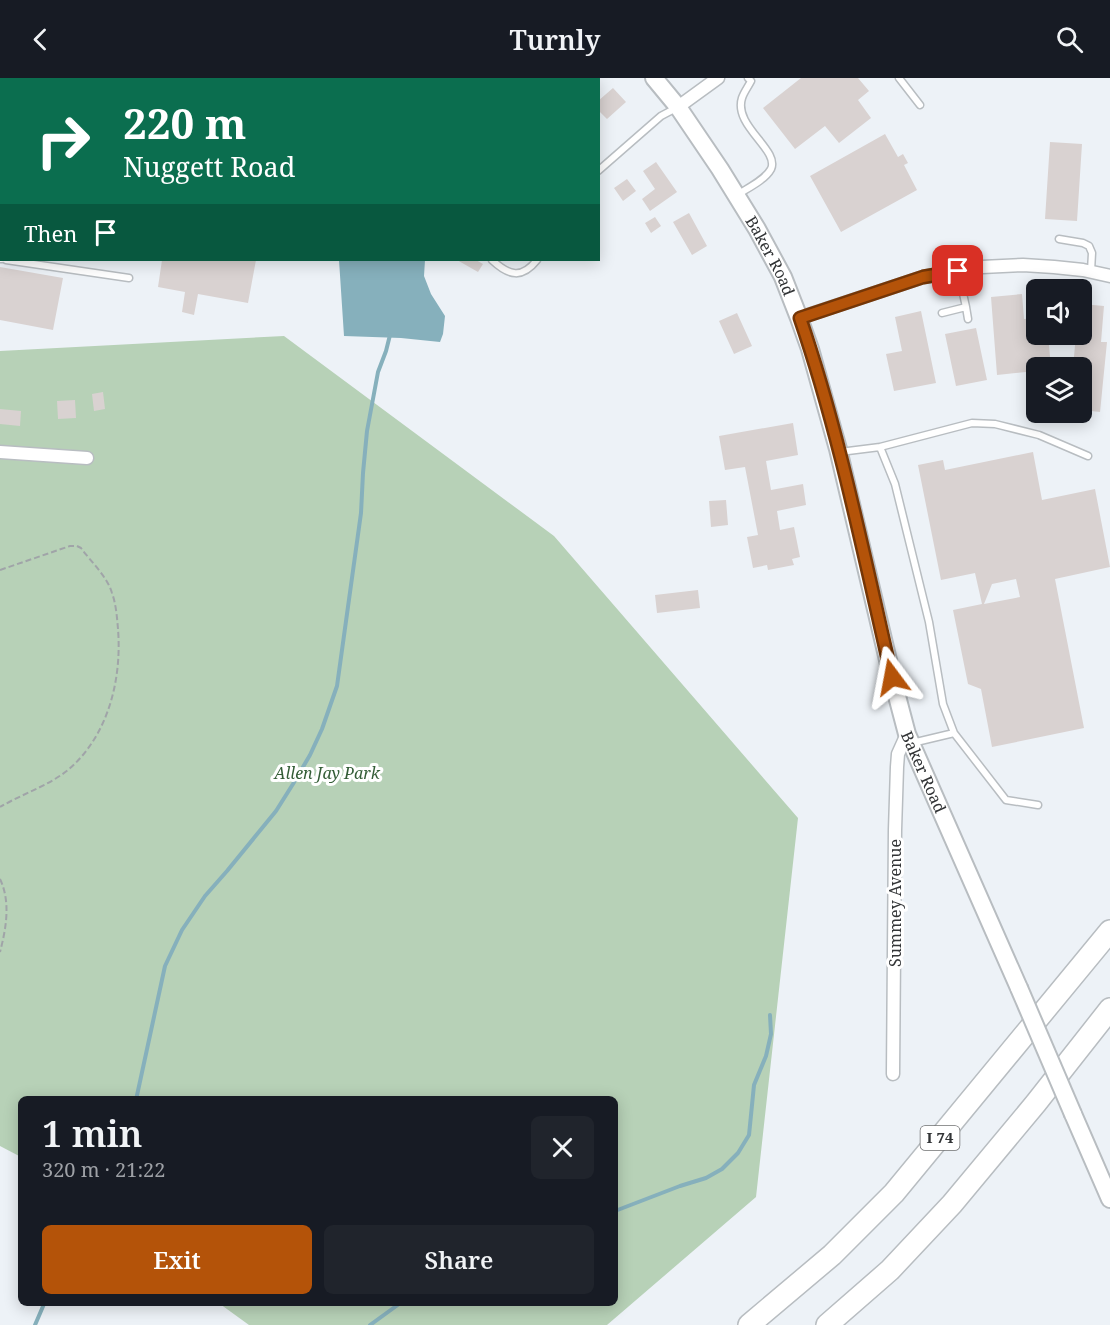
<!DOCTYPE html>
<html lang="en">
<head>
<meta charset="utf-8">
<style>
  body { margin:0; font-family:"Noto Serif",serif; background:#20242c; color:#f1f3f6; height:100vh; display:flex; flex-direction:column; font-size:22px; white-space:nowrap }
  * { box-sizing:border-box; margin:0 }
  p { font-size:20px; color:#9ea1a6 }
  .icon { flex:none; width:33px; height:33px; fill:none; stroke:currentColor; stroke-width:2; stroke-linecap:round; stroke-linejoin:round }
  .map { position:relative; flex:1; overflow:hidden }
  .side { position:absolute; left:18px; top:1018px; width:600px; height:210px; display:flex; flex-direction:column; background:#171b24; border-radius:9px; box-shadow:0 3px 15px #0003 }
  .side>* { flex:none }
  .hud { position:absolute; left:0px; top:0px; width:600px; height:183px; box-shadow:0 3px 15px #0003; background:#0b6e4f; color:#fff; overflow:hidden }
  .fabs { position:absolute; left:1026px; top:201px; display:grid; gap:12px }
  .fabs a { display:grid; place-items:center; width:66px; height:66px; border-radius:9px; background:#171b24; box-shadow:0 3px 15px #0003; font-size:30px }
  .pin { position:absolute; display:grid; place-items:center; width:51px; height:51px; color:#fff; margin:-26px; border-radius:12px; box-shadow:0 3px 9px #0006 }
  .me { position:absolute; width:66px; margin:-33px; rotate:347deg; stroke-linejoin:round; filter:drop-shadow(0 0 4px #0008) }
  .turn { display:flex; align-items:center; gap:21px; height:126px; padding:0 24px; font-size:27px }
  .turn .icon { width:78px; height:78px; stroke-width:2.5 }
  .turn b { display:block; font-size:42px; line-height:51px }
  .then { display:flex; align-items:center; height:57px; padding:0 24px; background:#0003; gap:12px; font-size:22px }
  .round { display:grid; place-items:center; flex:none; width:63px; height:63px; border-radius:9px; background:#20242c }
  .overview { display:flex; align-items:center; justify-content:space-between; height:102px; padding:0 24px }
  h1 { font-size:36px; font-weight:600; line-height:45px }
  .action { display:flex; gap:12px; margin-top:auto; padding:12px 24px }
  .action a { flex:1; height:69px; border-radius:9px; background:#b45309; color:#fff; font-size:24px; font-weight:600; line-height:69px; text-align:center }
  .action a+a { background:#20242c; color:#f1f3f6 }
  header { display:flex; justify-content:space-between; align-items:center; height:78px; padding:0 24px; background:#171b24; font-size:27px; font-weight:600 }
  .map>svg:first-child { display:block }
  .green { fill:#b7d1b7 }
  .water { fill:#86b0bc }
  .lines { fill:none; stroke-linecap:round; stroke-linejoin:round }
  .stream { stroke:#86b0bc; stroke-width:4 }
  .building { fill:#d9d2d1; fill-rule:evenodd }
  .lane-casing { stroke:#b8bdc1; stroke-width:9 }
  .street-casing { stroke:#b8bdc1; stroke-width:15 }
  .secondary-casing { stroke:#b8bdc1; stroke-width:20 }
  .highway-casing { stroke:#b8bdc1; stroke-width:24 }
  .path { stroke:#a0a4a8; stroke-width:2; stroke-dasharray:6 3; stroke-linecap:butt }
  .lane { stroke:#fff; stroke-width:6 }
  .street { stroke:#fff; stroke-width:12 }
  .secondary { stroke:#fff; stroke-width:16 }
  .highway { stroke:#fff; stroke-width:21 }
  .secondary-bridge-casing { stroke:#b8bdc1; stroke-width:20; stroke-linecap:butt }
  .secondary-bridge { stroke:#fff; stroke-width:16 }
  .route-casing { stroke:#753606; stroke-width:15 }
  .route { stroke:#b45309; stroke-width:10 }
  .labels { text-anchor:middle; stroke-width:6; stroke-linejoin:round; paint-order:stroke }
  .shield { fill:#fff; stroke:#707172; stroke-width:1.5 }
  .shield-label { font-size:15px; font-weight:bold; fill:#323436 }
  .street-label { font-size:16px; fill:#323436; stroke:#fff }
  .park-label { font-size:16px; font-style:italic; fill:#335d36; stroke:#fff }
</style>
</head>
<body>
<header><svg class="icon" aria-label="back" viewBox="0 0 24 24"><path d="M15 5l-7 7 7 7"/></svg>Turnly<svg class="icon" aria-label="search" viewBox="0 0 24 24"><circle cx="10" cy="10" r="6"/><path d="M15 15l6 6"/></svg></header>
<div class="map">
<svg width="1110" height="1247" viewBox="0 0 1110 1247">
  <rect width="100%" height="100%" fill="#edf2f7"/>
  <path class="green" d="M 284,258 L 554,458 L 798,740 L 756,1119 L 607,1247 L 249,1247 L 220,1226 L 615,1226 L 615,1022 L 21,1022 L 21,1079 L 0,1068 L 0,273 Z"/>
  <path class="water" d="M 339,182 L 425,182 L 424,198 L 431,216 L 445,238 L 443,256 L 440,264 L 401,260 L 344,258 Z"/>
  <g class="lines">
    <path class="stream" d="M 136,1022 L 165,888 L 182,852 L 205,818 L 227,793 L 276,733 L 293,706 L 310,677 L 322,651 L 337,608 L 361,435 L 363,395 L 367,353 L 378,294 L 386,273 L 390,257
      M 615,1133 L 680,1108 L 706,1100 L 722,1091 L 738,1075 L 749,1057 L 754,1007 L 766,978 L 771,956 L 770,937
      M 35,1247 L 44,1226
      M 370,1247 L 399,1226"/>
  </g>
  <path class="building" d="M 801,0 L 858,0 L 869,13 L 858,22 L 871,40 L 839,65 L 825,48 L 795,71 L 763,30 Z
    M 613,10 L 626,24 L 607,41 L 598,32 L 598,23 Z
    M 885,56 L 898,79 L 903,76 L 908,85 L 904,87 L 917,112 L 841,154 L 810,98 Z
    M 1050,64 L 1082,66 L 1077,143 L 1045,141 Z
    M 656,84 L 677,114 L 650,133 L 642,121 L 655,111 L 643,93 Z
    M 627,101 L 636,113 L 623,123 L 614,110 Z
    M 689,135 L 707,168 L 692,177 L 673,144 Z
    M 655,139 L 661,148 L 651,155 L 645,145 Z
    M 162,182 L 256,182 L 248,225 L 198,216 L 194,237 L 182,234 L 185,214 L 158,209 Z
    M 457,182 L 476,182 L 483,186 L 478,194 Z
    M 0,189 L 63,200 L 53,252 L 0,242 Z
    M 1022,216 L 1024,241 L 1036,240 L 1036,256 L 1048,256 L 1051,290 L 1036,290 L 1036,293 L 997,297 L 991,219 Z
    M 1082,226 L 1104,228 L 1101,264 L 1107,264 L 1100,334 L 1082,332 L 1082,290 L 1073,290 L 1076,256 L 1082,256 Z
    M 921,233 L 936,305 L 894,313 L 886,276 L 902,273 L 895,239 Z
    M 737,235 L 752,268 L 734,276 L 719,243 Z
    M 976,250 L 987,302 L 956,308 L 945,256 Z
    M 103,314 L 105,331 L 94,333 L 92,316 Z
    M 75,322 L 76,340 L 58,341 L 57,323 Z
    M 0,331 L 21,333 L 20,348 L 0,346 Z
    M 793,345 L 798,377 L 766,383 L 771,412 L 803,406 L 806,427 L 777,433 L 780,452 L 794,449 L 800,479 L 792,481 L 794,487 L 768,492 L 767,487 L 753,490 L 747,459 L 758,457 L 745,389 L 725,392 L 719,358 Z
    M 1033,374 L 1042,422 L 1095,411 L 1110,489 L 1055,501 L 1084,650 L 992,669 L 981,611 L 968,606 L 953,532 L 982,526 L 975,495 L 941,502 L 918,387 L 943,382 L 945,392 ZM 1016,501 L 1020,519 L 984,526 L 992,506 Z
    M 726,422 L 728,447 L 711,449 L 709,423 Z
    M 698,512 L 700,530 L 657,535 L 655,517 Z"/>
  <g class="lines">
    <g class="lane-casing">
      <path id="lane" d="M 899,0 L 920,27
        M 269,2 L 269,0
        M 0,75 L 2,75
        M 598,93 L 661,38 L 678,29
        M 737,117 C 748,110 765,102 771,91 C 780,72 733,48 742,20 C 744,14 748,9 751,3 L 748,0
        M 1059,161 L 1083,165 L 1089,168 L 1092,175 L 1091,193
        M 0,181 L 2,181
        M 6,182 L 129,200
        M 492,182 C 509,198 522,201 537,182
        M 958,193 L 966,229
        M 942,235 L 966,229 L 968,241
        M 880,369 L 895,406 L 929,544 L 943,626 L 954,655 L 1006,722 L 1038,727
        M 840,374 L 880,369 L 972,345 L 995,346 L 1039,357 L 1088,378
        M 912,665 L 954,655"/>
    </g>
    <g class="street-casing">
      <path id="street" d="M 678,29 L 718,0
        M 799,240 L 923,199 L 982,189 L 1023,187 L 1054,189 L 1083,192 L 1110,198
        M 0,374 L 87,380
        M 893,996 L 895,752 L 897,689 L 898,676 L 907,656"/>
    </g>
    <g class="secondary-casing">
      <g id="secondary">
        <path id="s1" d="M 654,0 L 678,29 L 720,91 L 757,151 L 783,199 L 799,240 L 810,271 L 838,371 L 892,599 L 907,656 L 1019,910"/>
        <path d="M 1073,1036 L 1110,1121"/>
      </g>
    </g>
    <g class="highway-casing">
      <path id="highway" d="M 749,1247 L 832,1177 L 894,1115 L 1110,853
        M 827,1247 L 890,1192 L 952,1126 L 1036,1025 L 1110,931"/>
    </g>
    <path class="path" d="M 0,492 L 70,468 L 77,468 L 81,470 C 91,484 107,498 112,515 C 116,526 117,539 118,551 C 122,602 108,658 68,692 C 48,708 22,716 0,729
      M 0,801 C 11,824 6,851 0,874"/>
    <use href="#lane" class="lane"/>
    <use href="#street" class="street"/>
    <use href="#secondary" class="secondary"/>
    <use href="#highway" class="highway"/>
    <g class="secondary-bridge-casing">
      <path id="secondary-bridge" d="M 1019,910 L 1073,1036"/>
    </g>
    <use href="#secondary-bridge" class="secondary-bridge"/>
  </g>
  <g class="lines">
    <g class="route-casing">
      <path id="route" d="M 892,599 C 864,479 840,357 800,240 L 923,199 L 958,193"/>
    </g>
    <use href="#route" class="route"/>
  </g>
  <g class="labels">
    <rect class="shield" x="920.5" y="1048" width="39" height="24" rx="4.5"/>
    <g class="shield-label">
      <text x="940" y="1065">I 74</text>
    </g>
    <g class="street-label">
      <text dy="6" stroke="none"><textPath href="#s1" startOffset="213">Baker Road</textPath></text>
      <text dy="6" stroke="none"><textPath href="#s1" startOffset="753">Baker Road</textPath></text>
      <text transform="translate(895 825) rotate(-90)" y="6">Summey Avenue</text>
    </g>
    <g class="park-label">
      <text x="327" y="701">Allen Jay Park</text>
    </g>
  </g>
</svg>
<div class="fabs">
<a><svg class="icon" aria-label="sound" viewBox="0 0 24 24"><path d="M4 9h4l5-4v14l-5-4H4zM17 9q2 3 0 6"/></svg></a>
<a><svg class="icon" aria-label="layers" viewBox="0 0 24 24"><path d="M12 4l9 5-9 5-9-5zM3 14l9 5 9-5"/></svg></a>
</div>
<div class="pin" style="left:958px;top:193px;background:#d93025"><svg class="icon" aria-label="arrive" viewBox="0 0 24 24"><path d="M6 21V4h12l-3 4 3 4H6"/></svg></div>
<svg class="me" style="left:892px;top:599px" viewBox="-20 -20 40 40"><path d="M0-17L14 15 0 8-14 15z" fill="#b45309" stroke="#fff" stroke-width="4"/></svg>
<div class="hud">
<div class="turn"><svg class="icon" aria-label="right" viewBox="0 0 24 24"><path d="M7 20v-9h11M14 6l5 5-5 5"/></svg><div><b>220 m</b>Nuggett Road</div></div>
<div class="then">Then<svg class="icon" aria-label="arrive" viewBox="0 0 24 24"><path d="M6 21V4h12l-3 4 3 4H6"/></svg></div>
</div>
<section class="side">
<div class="overview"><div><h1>1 min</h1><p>320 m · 21:22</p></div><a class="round"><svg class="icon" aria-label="close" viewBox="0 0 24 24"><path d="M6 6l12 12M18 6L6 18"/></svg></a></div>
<div class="action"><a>Exit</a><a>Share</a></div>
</section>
</div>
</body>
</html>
